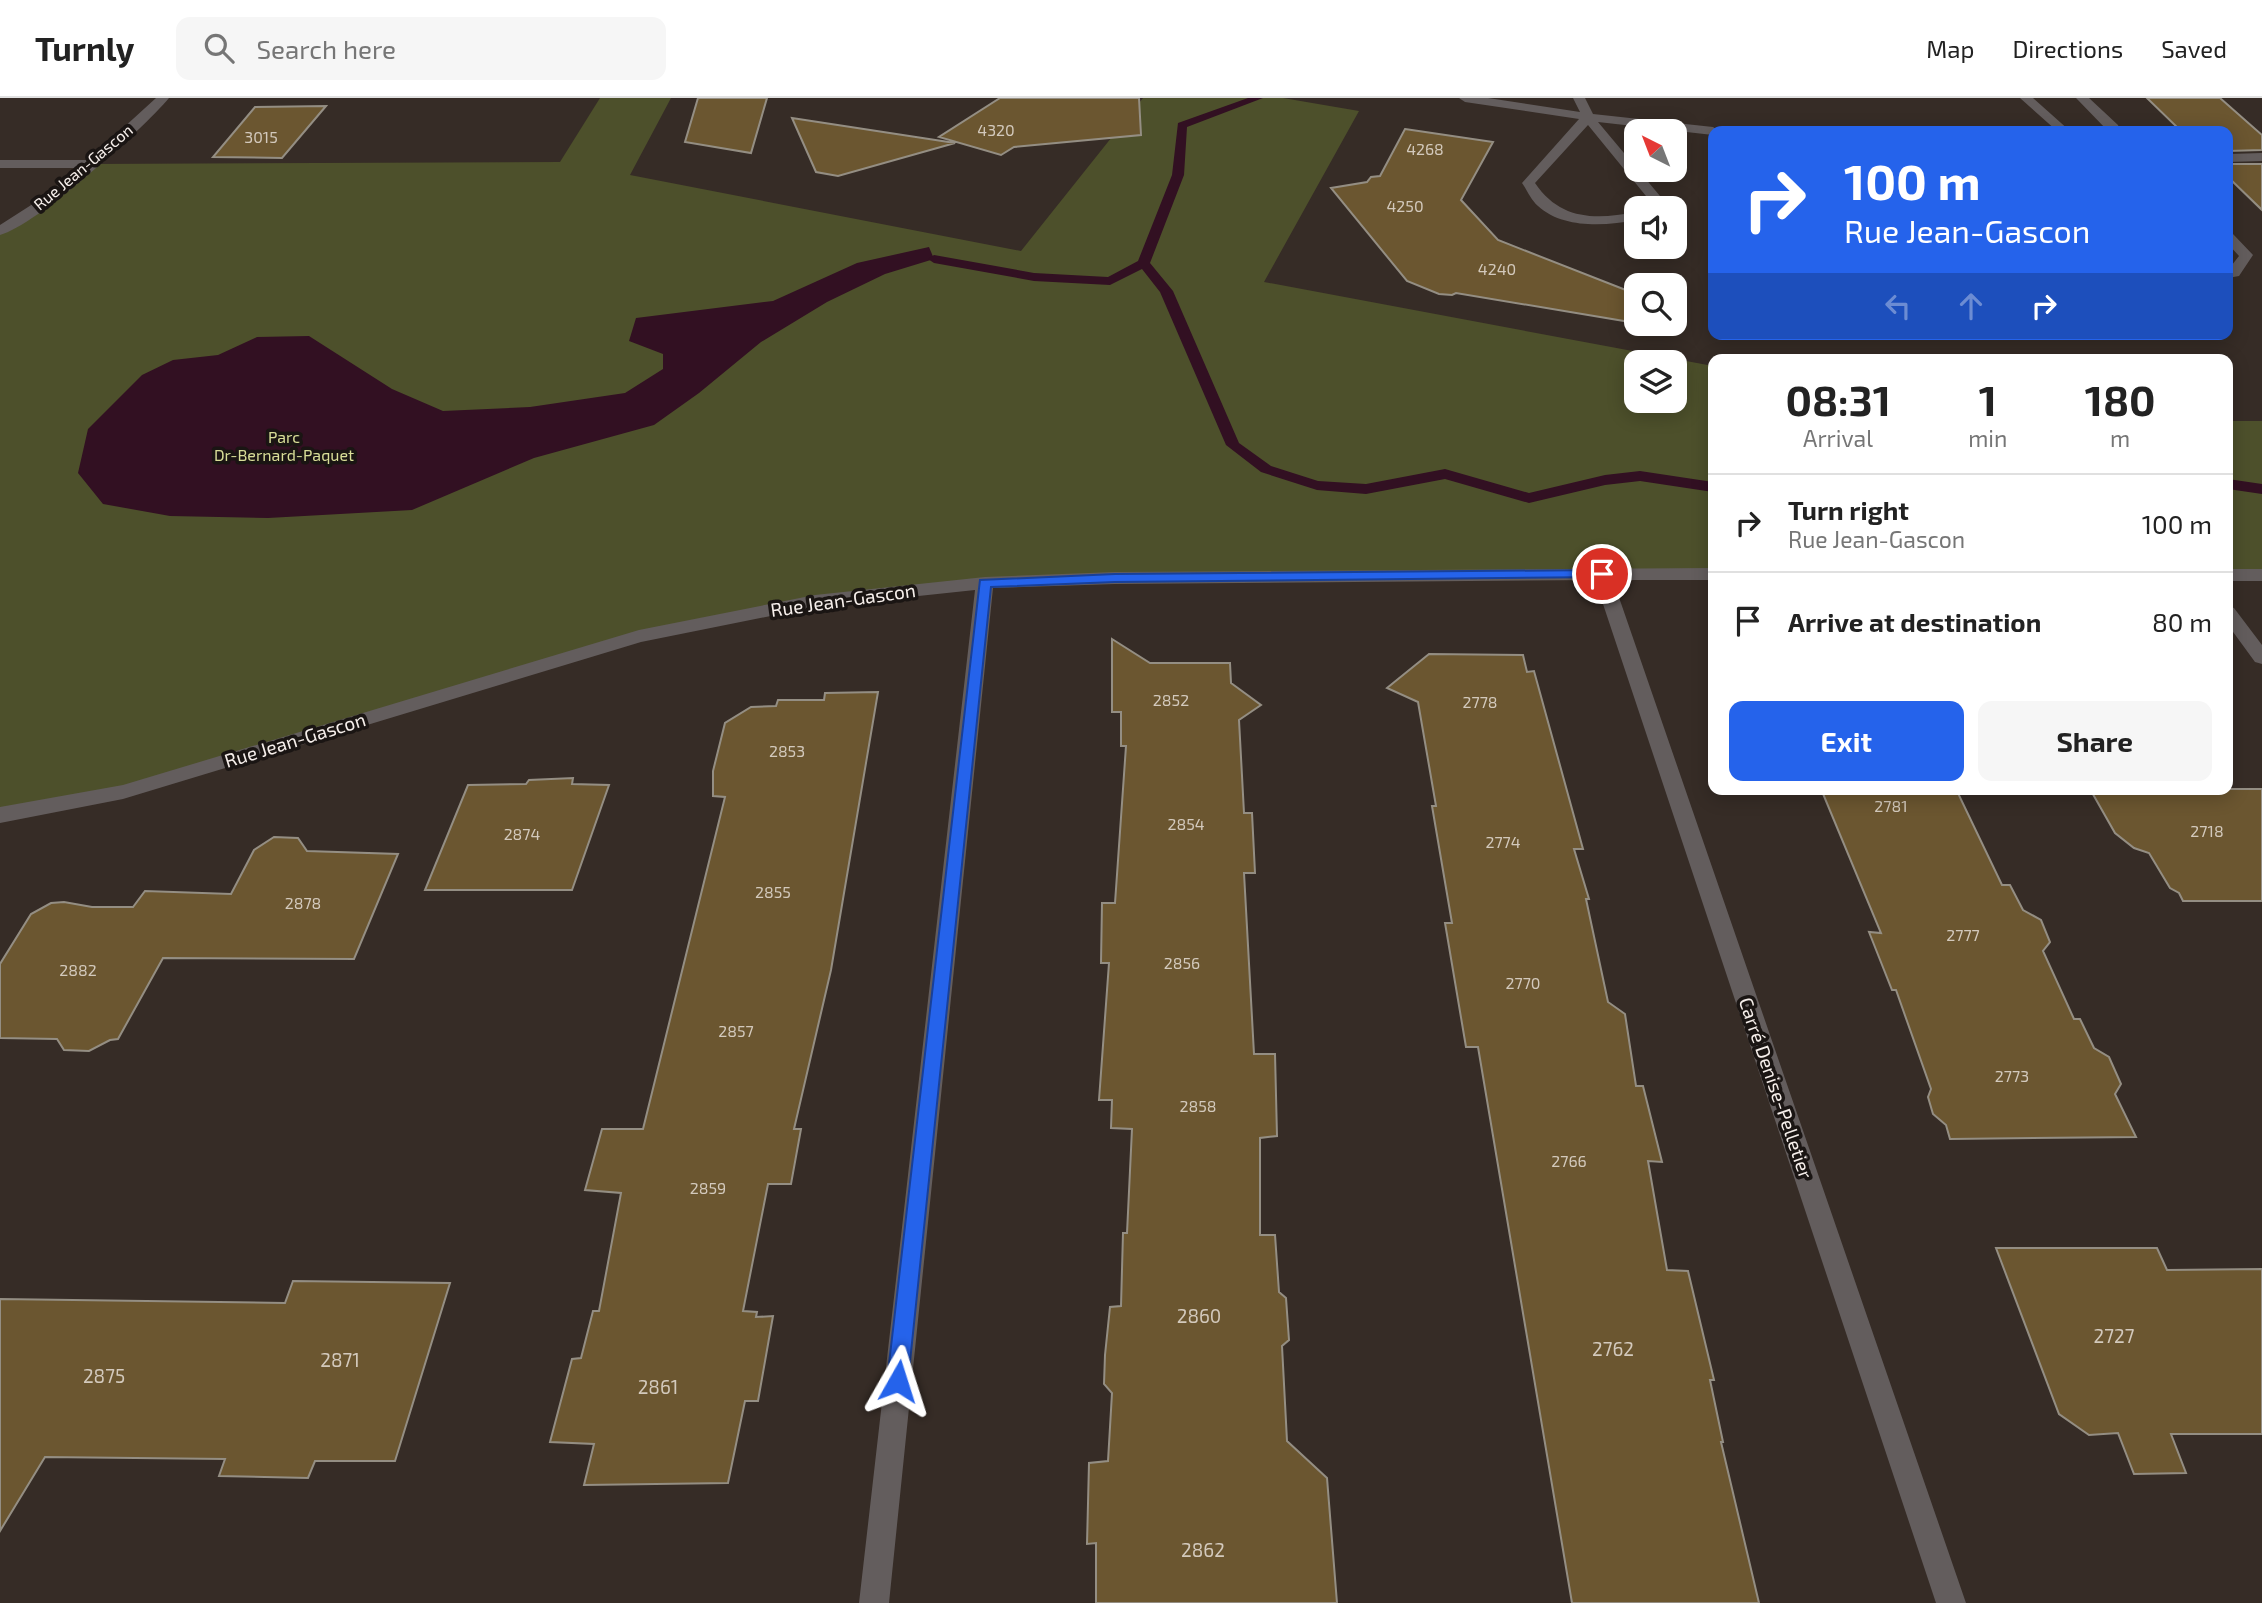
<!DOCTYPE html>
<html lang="en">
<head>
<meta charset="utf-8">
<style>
  body { margin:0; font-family:"Exo 2",sans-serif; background:#f6f6f6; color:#222; height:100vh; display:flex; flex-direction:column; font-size:26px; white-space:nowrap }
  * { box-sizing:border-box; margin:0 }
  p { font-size:23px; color:#767676 }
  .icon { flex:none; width:38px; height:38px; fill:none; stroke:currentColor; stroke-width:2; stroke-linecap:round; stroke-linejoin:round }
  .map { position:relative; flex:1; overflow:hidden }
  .sheet { position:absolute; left:1708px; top:256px; width:525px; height:441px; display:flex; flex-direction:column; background:#fff; border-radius:14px; box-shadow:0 4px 18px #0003 }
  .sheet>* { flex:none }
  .guide { position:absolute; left:1708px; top:28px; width:525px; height:214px; border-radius:14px; box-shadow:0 4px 18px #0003; background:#2563eb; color:#fff; overflow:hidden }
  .needle { width:46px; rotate:318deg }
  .controls { position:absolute; left:1624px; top:21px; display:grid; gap:14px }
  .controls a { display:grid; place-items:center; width:63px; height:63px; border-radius:14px; background:#fff; box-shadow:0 4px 18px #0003; font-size:35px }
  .pin { position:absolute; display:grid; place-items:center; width:60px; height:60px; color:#fff; margin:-30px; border:4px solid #fff; border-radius:50%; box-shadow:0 2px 7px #0007 }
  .me { position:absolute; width:77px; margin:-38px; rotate:6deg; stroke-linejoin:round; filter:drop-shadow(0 0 5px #0008) }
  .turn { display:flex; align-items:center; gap:24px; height:147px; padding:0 21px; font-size:32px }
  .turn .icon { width:91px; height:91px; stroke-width:2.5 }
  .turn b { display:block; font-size:49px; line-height:60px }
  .lanes { display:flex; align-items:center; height:66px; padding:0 21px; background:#0003; justify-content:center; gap:35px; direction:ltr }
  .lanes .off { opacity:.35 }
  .eta { display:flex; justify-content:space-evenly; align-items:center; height:119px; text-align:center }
  .eta b { font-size:42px; font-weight:700; line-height:49px }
  .cta { display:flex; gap:14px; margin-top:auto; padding:14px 21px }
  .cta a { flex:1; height:80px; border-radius:14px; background:#2563eb; color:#fff; font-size:28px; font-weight:700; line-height:80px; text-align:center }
  .cta a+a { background:#f6f6f6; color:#222 }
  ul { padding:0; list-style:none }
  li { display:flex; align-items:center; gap:21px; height:98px; padding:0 21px; border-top:2px solid #e0e0e0 }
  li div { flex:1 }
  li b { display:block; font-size:26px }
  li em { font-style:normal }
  header { display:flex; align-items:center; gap:42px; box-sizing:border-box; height:98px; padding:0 35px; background:#fff; border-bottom:2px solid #e0e0e0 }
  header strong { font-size:33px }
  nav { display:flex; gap:38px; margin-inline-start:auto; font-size:24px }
  .search { width:490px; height:63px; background:#f6f6f6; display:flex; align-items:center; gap:18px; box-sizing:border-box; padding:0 24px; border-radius:14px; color:#767676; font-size:26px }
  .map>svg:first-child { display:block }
  .green { fill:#4d502b; fill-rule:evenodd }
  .water { fill:#321022 }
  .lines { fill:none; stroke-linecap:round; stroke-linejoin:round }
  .stream { fill:#321022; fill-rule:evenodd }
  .building { fill:#6b5630; stroke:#948e83; stroke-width:2 }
  .minor { fill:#635d5d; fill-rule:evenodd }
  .route { fill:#2563eb; stroke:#184099; stroke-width:2 }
  .labels { text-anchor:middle; stroke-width:7; stroke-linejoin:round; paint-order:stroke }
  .number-label { font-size:16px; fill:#d3c9bc }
  .far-street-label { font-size:16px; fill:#f6efeb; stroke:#1a1513 }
  .far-park-label { font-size:16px; fill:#d9de98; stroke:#1a1513 }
  .street-label { font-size:19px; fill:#f6efeb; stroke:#1a1513 }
  .near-number-label { font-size:19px; fill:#d3c9bc }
</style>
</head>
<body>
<header>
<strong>Turnly</strong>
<div class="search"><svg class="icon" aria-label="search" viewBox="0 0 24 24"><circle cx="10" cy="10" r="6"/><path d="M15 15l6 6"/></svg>Search here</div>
<nav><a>Map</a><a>Directions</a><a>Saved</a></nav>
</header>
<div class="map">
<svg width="2262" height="1505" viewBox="0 0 2262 1505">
  <rect width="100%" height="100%" fill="#362c26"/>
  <path class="green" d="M 600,0 L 671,0 L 630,77 L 1021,153 L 1143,0 L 1283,0 L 1359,13 L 1264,184 L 1713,268 L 1713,480 L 1115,480 L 815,503 L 639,538 L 123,694 L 0,717 L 0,133 L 92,66 L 560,64 ZM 1636,264 L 1675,264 L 1675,303 L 1636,303 Z
    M 2228,323 L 2262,323 L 2262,480 L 2228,480 Z"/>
  <path class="water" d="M 929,149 L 934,161 L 885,176 L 827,204 L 761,244 L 699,295 L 654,327 L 534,360 L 412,412 L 268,420 L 170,418 L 103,406 L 78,375 L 88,331 L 142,277 L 173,262 L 218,257 L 257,239 L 309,238 L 392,291 L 443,313 L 530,309 L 625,295 L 663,271 L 663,256 L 629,243 L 636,220 L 773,203 L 857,165 Z"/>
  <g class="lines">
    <path class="stream" d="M 1248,0 L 1263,0 L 1187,29 L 1184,77 L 1150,165 L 1173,193 L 1239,345 L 1271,368 L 1318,383 L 1366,386 L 1445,371 L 1529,395 L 1605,377 L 1640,373 L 1713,384 L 1713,394 L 1640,383 L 1605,387 L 1529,405 L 1445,381 L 1366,396 L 1317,392 L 1261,374 L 1226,347 L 1160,194 L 1142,171 L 1110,187 L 1034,183 L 934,165 L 928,161 L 934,157 L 1034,175 L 1108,179 L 1138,163 L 1172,77 L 1178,25 Z
      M 2228,381 L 2262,386 L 2262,396 L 2228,391 Z"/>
  </g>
  <path class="building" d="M 698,0 L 767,0 L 751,55 L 685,44 Z
    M 1000,0 L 1139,0 L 1141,37 L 1014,49 L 1001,57 L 939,39 Z
    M 2147,0 L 2220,0 L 2262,37 L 2262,52 L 2228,53 L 2228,33 L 2181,33 Z
    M 326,8 L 282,60 L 213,59 L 255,9 Z
    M 792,20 L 955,45 L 838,78 L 816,74 Z
    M 1405,31 L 1493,44 L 1461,102 L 1498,142 L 1636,196 L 1636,225 L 1456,195 L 1452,197 L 1439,196 L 1407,183 L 1331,90 L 1367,84 L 1371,79 L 1380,78 Z
    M 2228,66 L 2262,66 L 2262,112 L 2228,79 Z
    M 1112,541 L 1150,565 L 1230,565 L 1231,585 L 1261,607 L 1239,622 L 1244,715 L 1252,715 L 1255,775 L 1244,775 L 1254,956 L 1275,956 L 1277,1038 L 1260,1040 L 1260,1137 L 1275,1137 L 1279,1194 L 1286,1200 L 1289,1242 L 1282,1248 L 1287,1343 L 1327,1380 L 1337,1505 L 1096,1505 L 1096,1445 L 1087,1446 L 1089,1365 L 1108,1363 L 1112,1295 L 1104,1286 L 1105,1257 L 1110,1209 L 1121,1208 L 1123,1135 L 1127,1135 L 1132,1031 L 1111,1030 L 1112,1002 L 1099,1002 L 1109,865 L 1101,865 L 1102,805 L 1115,805 L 1126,648 L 1121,648 L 1121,614 L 1112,614 Z
    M 1429,556 L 1523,557 L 1527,574 L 1534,573 L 1583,751 L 1574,751 L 1589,801 L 1586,801 L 1608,904 L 1625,916 L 1636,988 L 1643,988 L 1662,1064 L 1648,1063 L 1667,1172 L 1688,1173 L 1714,1282 L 1710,1282 L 1723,1344 L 1721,1344 L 1759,1505 L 1572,1505 L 1478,949 L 1466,949 L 1445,825 L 1452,825 L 1432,708 L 1436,708 L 1418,604 L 1387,590 Z
    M 878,594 L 831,872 L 794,1031 L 801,1031 L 791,1086 L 768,1086 L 743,1213 L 757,1214 L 756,1219 L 773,1218 L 758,1303 L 745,1303 L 728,1385 L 584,1387 L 594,1346 L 550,1344 L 572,1261 L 581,1260 L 593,1213 L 599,1213 L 621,1095 L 585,1092 L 602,1031 L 643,1031 L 725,699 L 713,698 L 713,673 L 725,625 L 751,609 L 776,608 L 778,602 L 824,602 L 825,595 Z
    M 573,680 L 572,686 L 609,687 L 572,792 L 425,792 L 468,687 L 526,686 L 529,682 Z
    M 1821,691 L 1956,691 L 2002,787 L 2010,787 L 2023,812 L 2041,822 L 2050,844 L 2043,853 L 2074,921 L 2080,921 L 2094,950 L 2109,959 L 2121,986 L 2115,996 L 2136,1039 L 1950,1041 L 1946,1027 L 1933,1016 L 1928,999 L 1931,991 L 1896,892 L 1892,892 L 1869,834 L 1881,835 Z
    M 2090,691 L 2262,691 L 2262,803 L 2183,803 L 2179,795 L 2170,790 L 2149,755 L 2134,750 L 2115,735 Z
    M 274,739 L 298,740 L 307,753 L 398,756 L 354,861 L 163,860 L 118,941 L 110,942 L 89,953 L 64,952 L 57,941 L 0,940 L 0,866 L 31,816 L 51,805 L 64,804 L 92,809 L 133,809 L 145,793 L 231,796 L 254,752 Z
    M 1996,1150 L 2157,1150 L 2167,1172 L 2262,1171 L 2262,1336 L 2171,1336 L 2186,1375 L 2134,1376 L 2118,1335 L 2089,1337 L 2059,1316 Z
    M 293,1183 L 450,1185 L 395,1363 L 315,1363 L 308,1380 L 219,1378 L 225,1361 L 45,1359 L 0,1433 L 0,1201 L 285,1205 Z"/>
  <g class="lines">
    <path class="minor" d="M 156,0 L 169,0 C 142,32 37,127 0,137 L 0,127 L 39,102 L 79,70 L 0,70 L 0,62 L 88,62 Z
      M 1459,0 L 1488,0 L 1580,14 L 1573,0 L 1585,0 L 1593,16 L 1713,29 L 1719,33 L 1713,33 L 1713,37 L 1598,24 L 1660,98 L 1652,110 L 1640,110 L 1646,98 L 1588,27 L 1535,85 C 1560,122 1595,122 1636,114 L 1636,122 C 1606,128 1563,131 1538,108 C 1531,102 1527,92 1522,85 L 1579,21 L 1465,4 Z
      M 2020,0 L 2033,0 L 2070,33 L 2057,33 Z
      M 2076,0 L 2089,0 L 2118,27 L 2120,33 L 2108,33 Z
      M 2262,55 L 2262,63 L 2228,64 L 2228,56 Z
      M 2228,135 L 2233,136 L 2253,157 L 2239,178 L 2228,180 L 2228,172 L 2239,158 L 2228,146 Z
      M 1713,470 L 1713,482 L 1613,482 L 1966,1505 L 1936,1505 L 1595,482 L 1115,486 L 993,490 L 889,1505 L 859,1505 L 975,492 L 815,509 L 641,544 L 123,701 L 0,725 L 0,709 L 123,687 L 639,532 L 815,497 L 985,479 L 1115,474 Z
      M 2228,471 L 2262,471 L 2262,483 L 2228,483 Z
      M 2228,508 L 2234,510 L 2262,547 L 2262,566 L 2255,564 L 2228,527 Z"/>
  </g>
  <path class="route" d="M 1602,472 L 1608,476 L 1606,479 L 1115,484 L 991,489 L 908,1283 L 905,1290 L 898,1293 L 890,1290 L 887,1283 L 980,482 L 1115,476 Z"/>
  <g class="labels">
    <g class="number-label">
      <text x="996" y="38">4320</text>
      <text x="261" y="45">3015</text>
      <text x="1425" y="57">4268</text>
      <text x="1405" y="114">4250</text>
      <text x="1497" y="177">4240</text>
      <text x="1171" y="608">2852</text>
      <text x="1480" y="610">2778</text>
      <text x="787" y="659">2853</text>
      <text x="1891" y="714">2781</text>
      <text x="1186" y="732">2854</text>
      <text x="2207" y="739">2718</text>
      <text x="522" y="742">2874</text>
      <text x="1503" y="750">2774</text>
      <text x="773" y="800">2855</text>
      <text x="303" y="811">2878</text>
      <text x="1963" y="843">2777</text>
      <text x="1182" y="871">2856</text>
      <text x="78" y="878">2882</text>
      <text x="1523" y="891">2770</text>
      <text x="736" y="939">2857</text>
      <text x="2012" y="984">2773</text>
      <text x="1198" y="1014">2858</text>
      <text x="1569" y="1069">2766</text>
      <text x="708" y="1096">2859</text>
    </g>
    <g class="far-street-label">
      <text transform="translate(83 69) rotate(-40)" y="6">Rue Jean-Gascon</text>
    </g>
    <g class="far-park-label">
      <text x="284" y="345">Parc<tspan x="284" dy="18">Dr-Bernard-Paquet</tspan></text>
    </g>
    <g class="street-label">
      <text transform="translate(843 502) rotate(-8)" y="7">Rue Jean-Gascon</text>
      <text transform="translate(295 642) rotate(-17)" y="7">Rue Jean-Gascon</text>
      <text transform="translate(1776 990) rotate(71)" y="7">Carré Denise-Pelletier</text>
    </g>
    <g class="near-number-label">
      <text x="1199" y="1225">2860</text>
      <text x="2114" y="1245">2727</text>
      <text x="1613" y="1258">2762</text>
      <text x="340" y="1269">2871</text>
      <text x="104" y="1285">2875</text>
      <text x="658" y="1296">2861</text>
      <text x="1203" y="1459">2862</text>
    </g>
  </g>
</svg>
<div class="controls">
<a><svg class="needle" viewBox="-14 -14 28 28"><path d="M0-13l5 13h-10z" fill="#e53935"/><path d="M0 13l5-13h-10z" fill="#767676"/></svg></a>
<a><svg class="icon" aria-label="sound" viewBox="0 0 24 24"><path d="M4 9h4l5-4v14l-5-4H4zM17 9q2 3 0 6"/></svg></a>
<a><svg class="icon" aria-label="search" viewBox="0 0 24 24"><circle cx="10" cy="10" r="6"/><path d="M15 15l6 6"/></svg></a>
<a><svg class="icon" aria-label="layers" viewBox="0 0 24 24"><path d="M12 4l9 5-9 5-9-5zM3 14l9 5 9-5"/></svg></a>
</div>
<div class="pin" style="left:1602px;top:476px;background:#d93025"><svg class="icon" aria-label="arrive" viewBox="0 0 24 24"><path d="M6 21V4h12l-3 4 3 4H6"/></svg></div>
<svg class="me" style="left:898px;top:1283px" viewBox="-20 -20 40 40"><path d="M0-17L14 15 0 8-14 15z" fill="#2563eb" stroke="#fff" stroke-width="4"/></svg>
<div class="guide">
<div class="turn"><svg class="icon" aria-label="right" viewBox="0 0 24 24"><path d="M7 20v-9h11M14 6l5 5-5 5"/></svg><div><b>100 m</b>Rue Jean-Gascon</div></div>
<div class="lanes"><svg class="icon off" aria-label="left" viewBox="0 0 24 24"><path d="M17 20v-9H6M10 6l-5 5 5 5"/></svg><svg class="icon off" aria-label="ahead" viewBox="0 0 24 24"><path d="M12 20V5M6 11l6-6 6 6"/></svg><svg class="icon" aria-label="right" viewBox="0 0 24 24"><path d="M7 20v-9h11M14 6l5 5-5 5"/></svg></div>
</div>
<section class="sheet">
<div class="eta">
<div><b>08:31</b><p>Arrival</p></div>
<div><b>1</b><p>min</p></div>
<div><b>180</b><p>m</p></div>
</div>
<ul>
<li><svg class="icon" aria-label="right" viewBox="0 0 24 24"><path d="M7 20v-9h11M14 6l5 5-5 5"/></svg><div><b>Turn right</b><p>Rue Jean-Gascon</p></div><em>100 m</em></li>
<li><svg class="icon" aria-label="arrive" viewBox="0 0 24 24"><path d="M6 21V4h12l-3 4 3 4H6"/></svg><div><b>Arrive at destination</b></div><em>80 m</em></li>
</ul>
<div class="cta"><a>Exit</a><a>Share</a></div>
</section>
</div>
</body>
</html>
